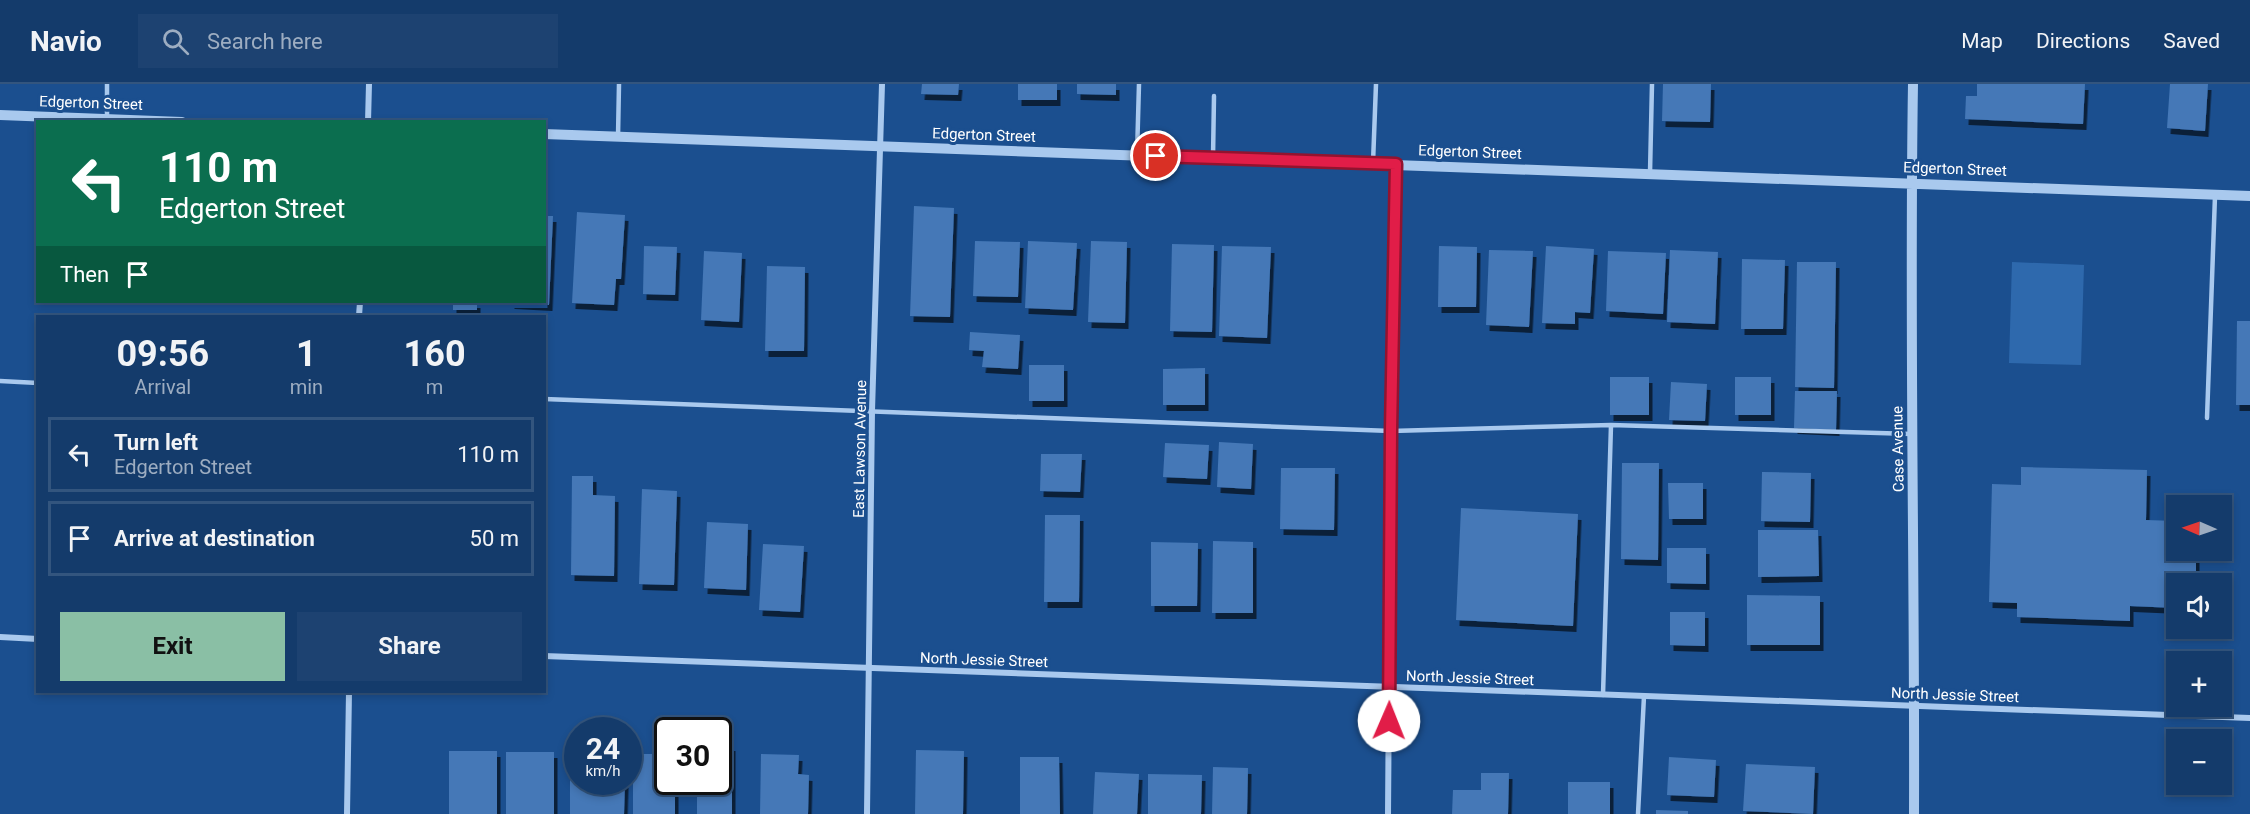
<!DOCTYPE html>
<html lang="en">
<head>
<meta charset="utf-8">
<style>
  body { margin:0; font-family:Roboto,sans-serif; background:#1d4271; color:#f1f3f6; height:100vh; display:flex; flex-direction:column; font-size:22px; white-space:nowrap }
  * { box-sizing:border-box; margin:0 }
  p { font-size:20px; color:#9dadc1 }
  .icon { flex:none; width:33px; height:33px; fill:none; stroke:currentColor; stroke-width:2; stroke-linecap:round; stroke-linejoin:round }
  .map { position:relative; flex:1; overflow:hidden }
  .details { position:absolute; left:36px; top:231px; width:510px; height:378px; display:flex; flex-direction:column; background:#143b6b; border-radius:0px; box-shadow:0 3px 9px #0003,0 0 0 2px #33557e }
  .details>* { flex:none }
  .hud { position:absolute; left:36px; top:36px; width:510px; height:183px; border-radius:0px; box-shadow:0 3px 9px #0003,0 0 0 2px #33557e; background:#0b6e4f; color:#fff; overflow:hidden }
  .needle { width:39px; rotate:272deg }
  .tools { position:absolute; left:2166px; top:411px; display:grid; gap:12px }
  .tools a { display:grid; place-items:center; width:66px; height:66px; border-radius:0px; background:#143b6b; box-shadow:0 3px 9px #0003,0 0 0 2px #33557e; font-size:30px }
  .speed { position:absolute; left:564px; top:633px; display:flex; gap:12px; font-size:30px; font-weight:700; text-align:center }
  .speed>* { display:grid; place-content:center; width:78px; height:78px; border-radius:50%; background:#143b6b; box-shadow:0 3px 9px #0003,0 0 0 2px #33557e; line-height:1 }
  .speed small { font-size:15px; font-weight:400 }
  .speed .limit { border:3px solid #111; border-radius:9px; background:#fff; color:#111 }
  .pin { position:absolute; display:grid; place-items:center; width:51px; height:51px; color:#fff; margin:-26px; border:3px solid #fff; border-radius:50%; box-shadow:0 2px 6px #0007 }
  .me { position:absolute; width:66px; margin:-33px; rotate:1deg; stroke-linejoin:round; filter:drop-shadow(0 0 4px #0008) }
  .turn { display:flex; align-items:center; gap:21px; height:126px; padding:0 24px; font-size:27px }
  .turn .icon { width:78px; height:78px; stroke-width:2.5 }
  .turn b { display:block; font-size:42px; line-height:51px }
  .then { display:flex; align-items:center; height:57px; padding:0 24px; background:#0003; gap:12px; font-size:22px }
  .eta { display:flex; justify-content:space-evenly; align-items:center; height:102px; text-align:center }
  .eta b { font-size:36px; font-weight:700; line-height:42px }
  .cta { display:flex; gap:12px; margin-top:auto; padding:12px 24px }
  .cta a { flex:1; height:69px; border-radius:0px; background:#8abfa5; color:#111; font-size:24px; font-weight:700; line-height:69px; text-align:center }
  .cta a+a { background:#1d4271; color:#f1f3f6 }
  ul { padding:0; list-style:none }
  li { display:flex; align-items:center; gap:18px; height:75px; margin:0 12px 9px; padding:0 12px; border:3px solid #33557e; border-radius:0px }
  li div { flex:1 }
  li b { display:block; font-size:22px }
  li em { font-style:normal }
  header { display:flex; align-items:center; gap:36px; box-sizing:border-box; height:84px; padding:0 30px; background:#143b6b; border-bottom:2px solid #33557e }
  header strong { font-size:28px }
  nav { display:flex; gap:33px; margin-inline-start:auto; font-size:21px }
  .search { width:420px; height:54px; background:#1d4271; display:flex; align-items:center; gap:15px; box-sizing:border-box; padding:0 21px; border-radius:0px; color:#9dadc1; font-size:22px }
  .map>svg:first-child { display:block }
  .green { fill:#2e69ad }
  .building { fill:#4478b7; filter:url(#shadow) }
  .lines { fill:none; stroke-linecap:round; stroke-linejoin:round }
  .service { stroke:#a9c9ee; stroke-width:4.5 }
  .minor { stroke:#a9c9ee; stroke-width:6 }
  .tertiary { stroke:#a9c9ee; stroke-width:10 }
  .route-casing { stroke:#92132f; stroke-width:15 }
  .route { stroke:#e11d48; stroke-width:10 }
  .labels { text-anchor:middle; stroke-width:6; stroke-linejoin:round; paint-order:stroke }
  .street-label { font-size:15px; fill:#fff; stroke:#1b4f8f }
</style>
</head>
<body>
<header>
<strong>Navio</strong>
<div class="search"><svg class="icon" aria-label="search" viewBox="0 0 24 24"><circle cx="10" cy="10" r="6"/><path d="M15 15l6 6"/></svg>Search here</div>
<nav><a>Map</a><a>Directions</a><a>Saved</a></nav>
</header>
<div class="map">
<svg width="2250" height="730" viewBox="0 0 2250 730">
  <defs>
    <filter id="shadow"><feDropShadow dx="3.5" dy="6" stdDeviation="0" flood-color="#0009"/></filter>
  </defs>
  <rect width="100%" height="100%" fill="#1b4f8f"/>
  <path class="green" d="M 2012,178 L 2084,181 L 2081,281 L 2009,279 Z"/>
  <path class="building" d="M 922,0 L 959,0 L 958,11 L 921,10 Z
    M 1018,0 L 1057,0 L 1057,16 L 1018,16 Z
    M 1077,0 L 1116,0 L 1116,11 L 1077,10 Z
    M 1663,0 L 1711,0 L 1710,38 L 1662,37 Z
    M 1977,0 L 2085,0 L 2083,40 L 1965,35 L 1966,12 L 1977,12 Z
    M 2170,0 L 2208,0 L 2205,47 L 2167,44 Z
    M 914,122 L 954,124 L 950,233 L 910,232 Z
    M 577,128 L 625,131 L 621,195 L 616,195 L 614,221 L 572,219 Z
    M 544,132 L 553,132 L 549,221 L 511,219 L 511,218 L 544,218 Z
    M 975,157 L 1020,158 L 1018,213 L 973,212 Z
    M 1028,157 L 1077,159 L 1073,226 L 1025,224 Z
    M 1091,157 L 1127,158 L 1125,239 L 1088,238 Z
    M 1172,160 L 1214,161 L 1212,248 L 1170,247 Z
    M 644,162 L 677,163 L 675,211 L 643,210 Z
    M 1222,162 L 1271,163 L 1267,254 L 1219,252 Z
    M 1439,162 L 1477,163 L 1476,223 L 1438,223 Z
    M 1546,162 L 1594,165 L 1590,229 L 1575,228 L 1575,240 L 1542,239 Z
    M 1489,166 L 1533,167 L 1529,243 L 1486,241 Z
    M 1670,166 L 1718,168 L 1715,240 L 1667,238 Z
    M 704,167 L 742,169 L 739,238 L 701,236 Z
    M 1608,167 L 1666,169 L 1663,230 L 1606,227 Z
    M 1742,175 L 1785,176 L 1783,245 L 1741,245 Z
    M 1797,178 L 1836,178 L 1834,304 L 1795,303 Z
    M 767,182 L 805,183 L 804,267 L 765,267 Z
    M 453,218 L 477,218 L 477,226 L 453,226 Z
    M 2237,237 L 2250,237 L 2250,321 L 2236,321 Z
    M 970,248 L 1020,251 L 1018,285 L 982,283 L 984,267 L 969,266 Z
    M 1029,281 L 1064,281 L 1064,317 L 1029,317 Z
    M 1205,284 L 1205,321 L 1163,321 L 1163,285 Z
    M 1610,293 L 1649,293 L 1649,331 L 1610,331 Z
    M 1735,293 L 1771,293 L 1771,331 L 1735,331 Z
    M 1671,298 L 1707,300 L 1705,337 L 1669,336 Z
    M 1795,307 L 1837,307 L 1836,346 L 1794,344 Z
    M 1219,358 L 1253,360 L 1251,405 L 1217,403 Z
    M 1165,359 L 1209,361 L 1207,395 L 1163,393 Z
    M 1041,370 L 1082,370 L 1080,408 L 1040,407 Z
    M 1622,379 L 1659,379 L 1658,476 L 1621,475 Z
    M 2021,383 L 2147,386 L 2146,436 L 2176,437 L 2176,466 L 2196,466 L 2196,500 L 2176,500 L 2176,524 L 2130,522 L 2130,537 L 2017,533 L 2017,519 L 1989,518 L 1992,400 L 2021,401 Z
    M 1281,384 L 1335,384 L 1334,446 L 1280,445 Z
    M 1762,388 L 1811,389 L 1810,438 L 1761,437 Z
    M 572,392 L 593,392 L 593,411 L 615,412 L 614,492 L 571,491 Z
    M 1668,399 L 1703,399 L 1703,435 L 1669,435 Z
    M 642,405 L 677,407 L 674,501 L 639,500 Z
    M 1461,424 L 1578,430 L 1573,542 L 1456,536 Z
    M 1045,431 L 1080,431 L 1079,518 L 1044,518 Z
    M 707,438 L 748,440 L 746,506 L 704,504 Z
    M 1758,446 L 1818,446 L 1819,492 L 1758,493 Z
    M 1213,457 L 1253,458 L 1253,529 L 1212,529 Z
    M 1151,458 L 1198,459 L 1197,522 L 1151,522 Z
    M 763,460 L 804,462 L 800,528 L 759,526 Z
    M 1667,464 L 1706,464 L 1706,500 L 1667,499 Z
    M 1747,511 L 1820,512 L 1820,561 L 1747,561 Z
    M 1670,528 L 1705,528 L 1705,562 L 1670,561 Z
    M 570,661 L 578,661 L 578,698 L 625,698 L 624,730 L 570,730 Z
    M 718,661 L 732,661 L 732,730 L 697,730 L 697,698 L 718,698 Z
    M 916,666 L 964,667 L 963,730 L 915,730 Z
    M 449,667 L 497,667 L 497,730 L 449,730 Z
    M 506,668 L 554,668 L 554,730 L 506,730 Z
    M 633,670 L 657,670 L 657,682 L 668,682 L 668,698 L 675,698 L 675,730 L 633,730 Z
    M 761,670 L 799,671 L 798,690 L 809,691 L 808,730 L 760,730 Z
    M 1020,673 L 1059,673 L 1060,730 L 1020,730 Z
    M 1669,673 L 1716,676 L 1714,713 L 1667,711 Z
    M 1746,680 L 1815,683 L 1813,730 L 1743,727 Z
    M 1213,683 L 1248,684 L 1247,730 L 1212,730 Z
    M 1095,688 L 1139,690 L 1137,730 L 1093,730 Z
    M 1481,689 L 1509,689 L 1508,730 L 1452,730 L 1453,706 L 1481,706 Z
    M 1148,690 L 1202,691 L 1201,730 L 1148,730 Z
    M 1568,698 L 1610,698 L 1610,730 L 1568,730 Z
    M 1656,726 L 1688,727 L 1688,730 L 1656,730 Z"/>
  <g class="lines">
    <path class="service" d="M 107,35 L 107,0
      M 618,53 L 619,0
      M 1137,71 L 1139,0
      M 1213,74 L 1214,12
      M 1373,79 L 1376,0
      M 1650,89 L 1652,0
      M 0,297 L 38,299
      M 544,315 L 1391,347 L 1611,341 L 1912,350
      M 2207,334 L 2215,112
      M 1603,611 L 1611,341
      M 1638,730 L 1644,612"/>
    <path class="minor" d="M 368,38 L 369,0
      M 359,232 L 360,218
      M 0,553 L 38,555
      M 544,572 L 2250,634
      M 347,730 L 349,608
      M 867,730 L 872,327 L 882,0
      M 1388,730 L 1391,347 L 1396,80"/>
    <path class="tertiary" d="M 1913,0 C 1909,243 1915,487 1914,730
      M 0,31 L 182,38
      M 544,50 L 2250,112"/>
  </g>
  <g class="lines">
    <g class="route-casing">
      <path id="route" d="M 1156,72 L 1396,80 L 1391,347 L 1389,637"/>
    </g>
    <use href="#route" class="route"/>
  </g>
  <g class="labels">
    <g class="street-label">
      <text transform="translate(91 19) rotate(2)" y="5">Edgerton Street</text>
      <text transform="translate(984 51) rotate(2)" y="5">Edgerton Street</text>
      <text transform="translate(1470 68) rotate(2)" y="5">Edgerton Street</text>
      <text transform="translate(1955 85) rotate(2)" y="5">Edgerton Street</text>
      <text transform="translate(860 365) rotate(-89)" y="5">East Lawson Avenue</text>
      <text transform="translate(1898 365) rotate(-91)" y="5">Case Avenue</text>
      <text transform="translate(984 576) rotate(2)" y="5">North Jessie Street</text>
      <text transform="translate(1470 594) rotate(2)" y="5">North Jessie Street</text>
      <text transform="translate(1955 611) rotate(2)" y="5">North Jessie Street</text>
    </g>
  </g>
</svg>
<div class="tools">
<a><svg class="needle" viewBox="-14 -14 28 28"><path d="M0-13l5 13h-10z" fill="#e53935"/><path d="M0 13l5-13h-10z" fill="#9dadc1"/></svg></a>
<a><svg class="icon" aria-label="sound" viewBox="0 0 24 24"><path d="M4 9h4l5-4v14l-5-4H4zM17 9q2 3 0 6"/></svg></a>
<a>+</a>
<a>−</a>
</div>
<div class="speed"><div>24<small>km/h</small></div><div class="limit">30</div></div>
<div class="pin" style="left:1156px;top:72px;background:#d93025"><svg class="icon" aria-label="arrive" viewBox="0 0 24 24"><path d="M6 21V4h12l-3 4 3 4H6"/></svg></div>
<svg class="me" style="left:1389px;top:637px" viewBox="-20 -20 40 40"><circle r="19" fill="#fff"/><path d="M0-13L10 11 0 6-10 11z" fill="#e11d48"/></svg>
<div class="hud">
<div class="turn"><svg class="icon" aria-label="left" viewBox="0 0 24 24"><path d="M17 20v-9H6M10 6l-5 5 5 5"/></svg><div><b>110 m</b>Edgerton Street</div></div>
<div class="then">Then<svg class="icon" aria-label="arrive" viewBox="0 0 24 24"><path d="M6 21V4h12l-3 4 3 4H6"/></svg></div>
</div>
<section class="details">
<div class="eta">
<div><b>09:56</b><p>Arrival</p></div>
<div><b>1</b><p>min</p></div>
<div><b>160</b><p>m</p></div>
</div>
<ul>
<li><svg class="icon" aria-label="left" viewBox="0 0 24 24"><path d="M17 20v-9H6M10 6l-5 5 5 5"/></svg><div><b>Turn left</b><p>Edgerton Street</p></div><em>110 m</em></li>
<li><svg class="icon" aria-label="arrive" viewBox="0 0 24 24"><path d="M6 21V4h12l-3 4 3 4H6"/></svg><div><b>Arrive at destination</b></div><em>50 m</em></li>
</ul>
<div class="cta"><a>Exit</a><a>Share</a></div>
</section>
</div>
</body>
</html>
